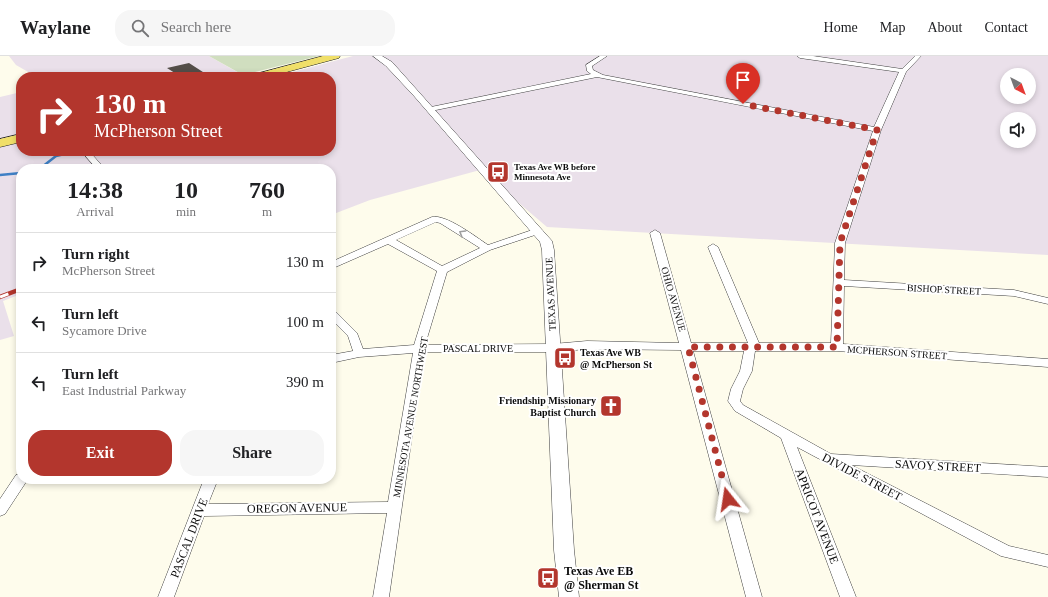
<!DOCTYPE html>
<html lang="en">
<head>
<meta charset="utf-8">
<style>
  body { margin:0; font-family:Georgia,serif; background:#f6f6f6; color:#202124; height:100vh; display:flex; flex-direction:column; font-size:15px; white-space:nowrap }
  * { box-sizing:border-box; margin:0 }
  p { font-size:13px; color:#757577 }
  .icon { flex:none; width:22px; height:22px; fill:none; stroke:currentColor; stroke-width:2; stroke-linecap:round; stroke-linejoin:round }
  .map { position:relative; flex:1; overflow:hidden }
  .drawer { position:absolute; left:16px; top:108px; width:320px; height:320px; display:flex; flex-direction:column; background:#fff; border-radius:16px; box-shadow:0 2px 6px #0003 }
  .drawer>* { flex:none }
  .hud { position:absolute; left:16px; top:16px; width:320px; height:84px; border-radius:16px; box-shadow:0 2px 6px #0003; background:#b3362d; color:#fff; overflow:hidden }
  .needle { width:26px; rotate:139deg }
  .fabs { position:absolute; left:1000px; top:12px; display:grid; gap:8px }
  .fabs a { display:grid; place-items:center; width:36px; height:36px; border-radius:50%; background:#fff; box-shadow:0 2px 6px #0003; font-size:20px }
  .pin { position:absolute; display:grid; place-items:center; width:34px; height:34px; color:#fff; margin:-41px -17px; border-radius:50% 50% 50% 0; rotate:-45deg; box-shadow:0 0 4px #0007 }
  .pin .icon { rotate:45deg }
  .me { position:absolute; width:44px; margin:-22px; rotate:345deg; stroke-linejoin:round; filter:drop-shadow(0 0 3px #0008) }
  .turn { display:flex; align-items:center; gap:14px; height:84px; padding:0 12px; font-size:18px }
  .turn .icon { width:52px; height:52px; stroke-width:2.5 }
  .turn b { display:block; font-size:28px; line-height:34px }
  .eta { display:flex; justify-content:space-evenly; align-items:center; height:68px; text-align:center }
  .eta b { font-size:24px; font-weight:800; line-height:28px }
  .cta { display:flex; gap:8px; margin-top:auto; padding:8px 12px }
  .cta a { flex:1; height:46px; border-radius:16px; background:#b3362d; color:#fff; font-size:16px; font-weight:800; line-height:46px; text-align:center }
  .cta a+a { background:#f6f6f6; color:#202124 }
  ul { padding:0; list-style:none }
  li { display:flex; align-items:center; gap:12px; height:60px; padding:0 12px; border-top:1px solid #e0e0e0 }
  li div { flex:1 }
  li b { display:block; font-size:15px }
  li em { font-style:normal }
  header { display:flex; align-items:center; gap:24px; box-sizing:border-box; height:56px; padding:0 20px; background:#fff; border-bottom:1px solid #e0e0e0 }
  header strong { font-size:19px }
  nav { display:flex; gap:22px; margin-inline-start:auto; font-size:14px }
  .search { width:280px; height:36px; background:#f6f6f6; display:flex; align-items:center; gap:10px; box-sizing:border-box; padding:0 14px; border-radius:16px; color:#757577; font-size:15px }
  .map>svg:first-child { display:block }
  .industrial { fill:#eae0ea; fill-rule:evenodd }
  .cemetery { fill:#d0debf }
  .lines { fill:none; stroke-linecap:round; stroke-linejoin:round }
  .stream { stroke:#3f80c5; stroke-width:2.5 }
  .building { fill:#544e49 }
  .minor-casing { stroke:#3f3f3f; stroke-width:1 }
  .tertiary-casing { stroke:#3f3f3f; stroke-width:1 }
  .primary-casing { stroke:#1d1d1d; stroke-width:1 }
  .minor { fill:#fff; fill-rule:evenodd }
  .tertiary { fill:#fff; fill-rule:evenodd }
  .primary { fill:#f0df69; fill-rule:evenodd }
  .rail-casing { stroke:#b3362d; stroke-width:4.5 }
  .rail { stroke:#fff; stroke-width:3; stroke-dasharray:9; stroke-linecap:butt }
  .oneway { stroke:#9e9e9e }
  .route { stroke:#b3362d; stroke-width:7; stroke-dasharray:0 12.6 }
  .labels { text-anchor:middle; stroke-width:4; stroke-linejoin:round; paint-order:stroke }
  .far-poi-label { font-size:9px; font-weight:bold; fill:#0c0c0c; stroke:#fff; text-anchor:start }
  .street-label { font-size:10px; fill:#0c0c0c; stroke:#fff }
  .poi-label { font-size:10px; font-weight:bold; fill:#0c0c0c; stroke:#fff; text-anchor:start }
  .near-street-label { font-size:12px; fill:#0c0c0c; stroke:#fff }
  .near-poi-label { font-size:12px; font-weight:bold; fill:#0c0c0c; stroke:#fff; text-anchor:start }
</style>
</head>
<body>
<header>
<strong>Waylane</strong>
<div class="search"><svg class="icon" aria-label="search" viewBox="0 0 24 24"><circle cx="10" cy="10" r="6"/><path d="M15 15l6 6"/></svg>Search here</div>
<nav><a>Home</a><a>Map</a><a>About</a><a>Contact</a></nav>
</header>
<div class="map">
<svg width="1048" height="541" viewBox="0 0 1048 541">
  <rect width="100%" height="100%" fill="#fefcec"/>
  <path class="industrial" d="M 9,0 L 209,0 L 246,21 L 37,21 L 16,9 Z
    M 353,0 L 1048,0 L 1048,199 L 547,171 L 480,114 L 370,144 L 331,159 L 331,113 L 21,113 L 21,238 L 3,245 L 14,280 L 0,284 L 0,41 L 21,36 L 21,95 L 331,95 L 331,21 L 274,21 ZM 1007,19 L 1029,19 L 1029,41 L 1007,41 ZM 1007,63 L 1029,63 L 1029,85 L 1007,85 Z"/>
  <path class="cemetery" d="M 209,0 L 319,0 L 243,19 Z"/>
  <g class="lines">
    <path class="stream" d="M 36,113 L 42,111 L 56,100 L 69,97
      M 0,119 L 21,117"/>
  </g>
  <path class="building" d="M 189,7 L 206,18 L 204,18 L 208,21 L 181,21 L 167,12 Z"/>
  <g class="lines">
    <g class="minor-casing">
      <path id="minor" d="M 600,0 L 607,0 L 592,10 L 593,14 L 603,19 L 874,71 L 899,16 L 800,2 L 797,0 L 813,0 L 902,13 L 915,0 L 921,0 L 906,16 L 881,74 L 845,187 L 844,224 L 1014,234 L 1048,242 L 1048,248 L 1014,240 L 844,230 L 843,288 L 1048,303 L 1048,311 L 837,295 L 755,295 L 752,315 L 743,333 L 740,345 L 743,349 L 831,398 L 1048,411 L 1048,421 L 851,409 L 1009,490 L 1048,499 L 1048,511 L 1001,500 L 797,391 L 856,541 L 840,541 L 781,382 L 735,355 L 728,345 L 731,333 L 740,315 L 744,295 L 693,295 L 762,541 L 746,541 L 681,294 L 587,293 L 553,296 L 424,296 L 389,541 L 373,541 L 387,457 L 204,460 L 174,541 L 158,541 L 204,423 L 218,423 L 208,448 L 388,446 L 413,297 L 359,301 L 331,307 L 331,299 L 353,295 L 348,280 L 331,263 L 331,254 L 335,255 L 357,277 L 363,293 L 414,289 L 437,215 L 388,188 L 331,213 L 331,206 L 432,161 C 446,158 476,181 488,189 L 538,172 L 543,175 L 541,177 L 490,194 L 447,216 L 425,289 L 553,288 L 587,285 L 679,287 L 650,177 L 655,174 L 660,177 L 691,287 L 748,287 L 708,191 L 713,188 L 718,191 L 759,287 L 831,287 L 835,187 L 873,75 L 597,21 L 431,55 L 427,53 L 431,51 L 591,18 L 587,15 L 586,9 ZM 436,166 L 440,167 L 480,192 L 442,210 L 396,184 Z
        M 81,95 L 89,95 L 105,113 L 97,113 Z
        M 21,418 L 21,423 L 28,423 L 5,458 L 0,460 L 0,443 L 16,419 Z"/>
    </g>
    <g class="tertiary-casing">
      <path id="tertiary" d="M 373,0 L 382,0 L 392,6 L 552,185 L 554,194 L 574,494 L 579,541 L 559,541 L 554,494 L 542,194 L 540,186 L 414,40 L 386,10 Z"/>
    </g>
    <g class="primary-casing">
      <path id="primary" d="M 323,0 L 340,0 L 339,2 L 268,21 L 251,21 L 252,19 Z
        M 21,78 L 21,86 L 0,91 L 0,83 Z"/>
    </g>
    <use href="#minor" class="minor"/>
    <use href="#tertiary" class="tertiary"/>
    <use href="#primary" class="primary"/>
    <g class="rail-casing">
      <path id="rail" d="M 0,241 L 21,233"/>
    </g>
    <use href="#rail" class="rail"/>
  </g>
  <defs><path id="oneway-chevron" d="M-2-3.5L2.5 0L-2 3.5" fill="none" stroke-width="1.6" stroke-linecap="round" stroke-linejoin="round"/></defs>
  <use class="oneway" href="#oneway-chevron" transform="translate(462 177) rotate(-149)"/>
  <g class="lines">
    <path class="route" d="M 728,443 L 688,291 L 837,291 L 840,187 L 877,74 L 743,48"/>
  </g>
  <defs>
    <g id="bus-square" transform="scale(1.15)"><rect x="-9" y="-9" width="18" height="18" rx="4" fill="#b3362d" stroke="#fff"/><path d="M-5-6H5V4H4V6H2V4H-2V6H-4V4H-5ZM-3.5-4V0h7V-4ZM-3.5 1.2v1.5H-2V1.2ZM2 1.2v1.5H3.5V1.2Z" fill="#fff"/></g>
    <g id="church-square" transform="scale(1.15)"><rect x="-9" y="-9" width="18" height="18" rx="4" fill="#b3362d" stroke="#fff"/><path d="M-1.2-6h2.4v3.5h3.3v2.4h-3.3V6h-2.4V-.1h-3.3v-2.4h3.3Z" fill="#fff"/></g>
  </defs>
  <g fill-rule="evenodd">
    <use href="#bus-square" x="498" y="116"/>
    <use href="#bus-square" x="565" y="302"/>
    <use href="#church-square" x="611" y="350"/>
    <use href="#bus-square" x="548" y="522"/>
  </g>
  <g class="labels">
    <g class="far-poi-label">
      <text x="514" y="114">Texas Ave WB before<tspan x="514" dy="10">Minnesota Ave</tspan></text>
    </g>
    <g class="street-label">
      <text transform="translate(944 233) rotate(3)" y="4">BISHOP STREET</text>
      <text transform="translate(550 238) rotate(-93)" y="4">TEXAS AVENUE</text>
      <text transform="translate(674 243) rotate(74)" y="4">OHIO AVENUE</text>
      <text x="478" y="296">PASCAL DRIVE</text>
      <text transform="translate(897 296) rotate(4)" y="4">MCPHERSON STREET</text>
      <text transform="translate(410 361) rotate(-80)" y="4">MINNESOTA AVENUE NORTHWEST</text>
    </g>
    <g class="poi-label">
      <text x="580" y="300">Texas Ave WB<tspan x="580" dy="12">@ McPherson St</tspan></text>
      <text x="596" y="348" text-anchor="end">Friendship Missionary<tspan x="596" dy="12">Baptist Church</tspan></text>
    </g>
    <g class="near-street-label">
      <text transform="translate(938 410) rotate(3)" y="4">SAVOY STREET</text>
      <text transform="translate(862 421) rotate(28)" y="4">DIVIDE STREET</text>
      <text transform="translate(297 452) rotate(-1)" y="4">OREGON AVENUE</text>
      <text transform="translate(817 460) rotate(69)" y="4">APRICOT AVENUE</text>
      <text transform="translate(189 482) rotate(-69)" y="4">PASCAL DRIVE</text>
    </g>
    <g class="near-poi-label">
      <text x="564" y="519">Texas Ave EB<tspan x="564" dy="14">@ Sherman St</tspan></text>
    </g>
  </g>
</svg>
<div class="fabs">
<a><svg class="needle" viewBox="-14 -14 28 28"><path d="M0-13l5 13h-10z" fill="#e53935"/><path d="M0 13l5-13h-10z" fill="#757577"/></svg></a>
<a><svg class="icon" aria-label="sound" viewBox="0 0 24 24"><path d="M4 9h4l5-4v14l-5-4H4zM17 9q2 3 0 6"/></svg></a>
</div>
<div class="pin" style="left:743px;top:48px;background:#d93025"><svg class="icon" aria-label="arrive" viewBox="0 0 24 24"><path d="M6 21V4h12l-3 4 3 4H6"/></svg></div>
<svg class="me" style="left:728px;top:443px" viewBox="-20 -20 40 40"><path d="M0-17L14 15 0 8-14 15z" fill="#b3362d" stroke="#fff" stroke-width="4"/></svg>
<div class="hud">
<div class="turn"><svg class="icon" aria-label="right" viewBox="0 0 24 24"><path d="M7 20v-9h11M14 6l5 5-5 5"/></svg><div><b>130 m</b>McPherson Street</div></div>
</div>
<section class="drawer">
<div class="eta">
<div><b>14:38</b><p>Arrival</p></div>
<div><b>10</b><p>min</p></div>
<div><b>760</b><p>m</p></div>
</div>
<ul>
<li><svg class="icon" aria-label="right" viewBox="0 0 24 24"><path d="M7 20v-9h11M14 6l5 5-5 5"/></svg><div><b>Turn right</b><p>McPherson Street</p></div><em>130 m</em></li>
<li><svg class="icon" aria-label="left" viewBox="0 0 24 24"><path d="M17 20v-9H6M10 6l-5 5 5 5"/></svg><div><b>Turn left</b><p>Sycamore Drive</p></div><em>100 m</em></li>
<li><svg class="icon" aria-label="left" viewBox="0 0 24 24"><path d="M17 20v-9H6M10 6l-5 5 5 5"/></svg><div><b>Turn left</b><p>East Industrial Parkway</p></div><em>390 m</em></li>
</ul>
<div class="cta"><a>Exit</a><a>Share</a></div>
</section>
</div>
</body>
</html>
